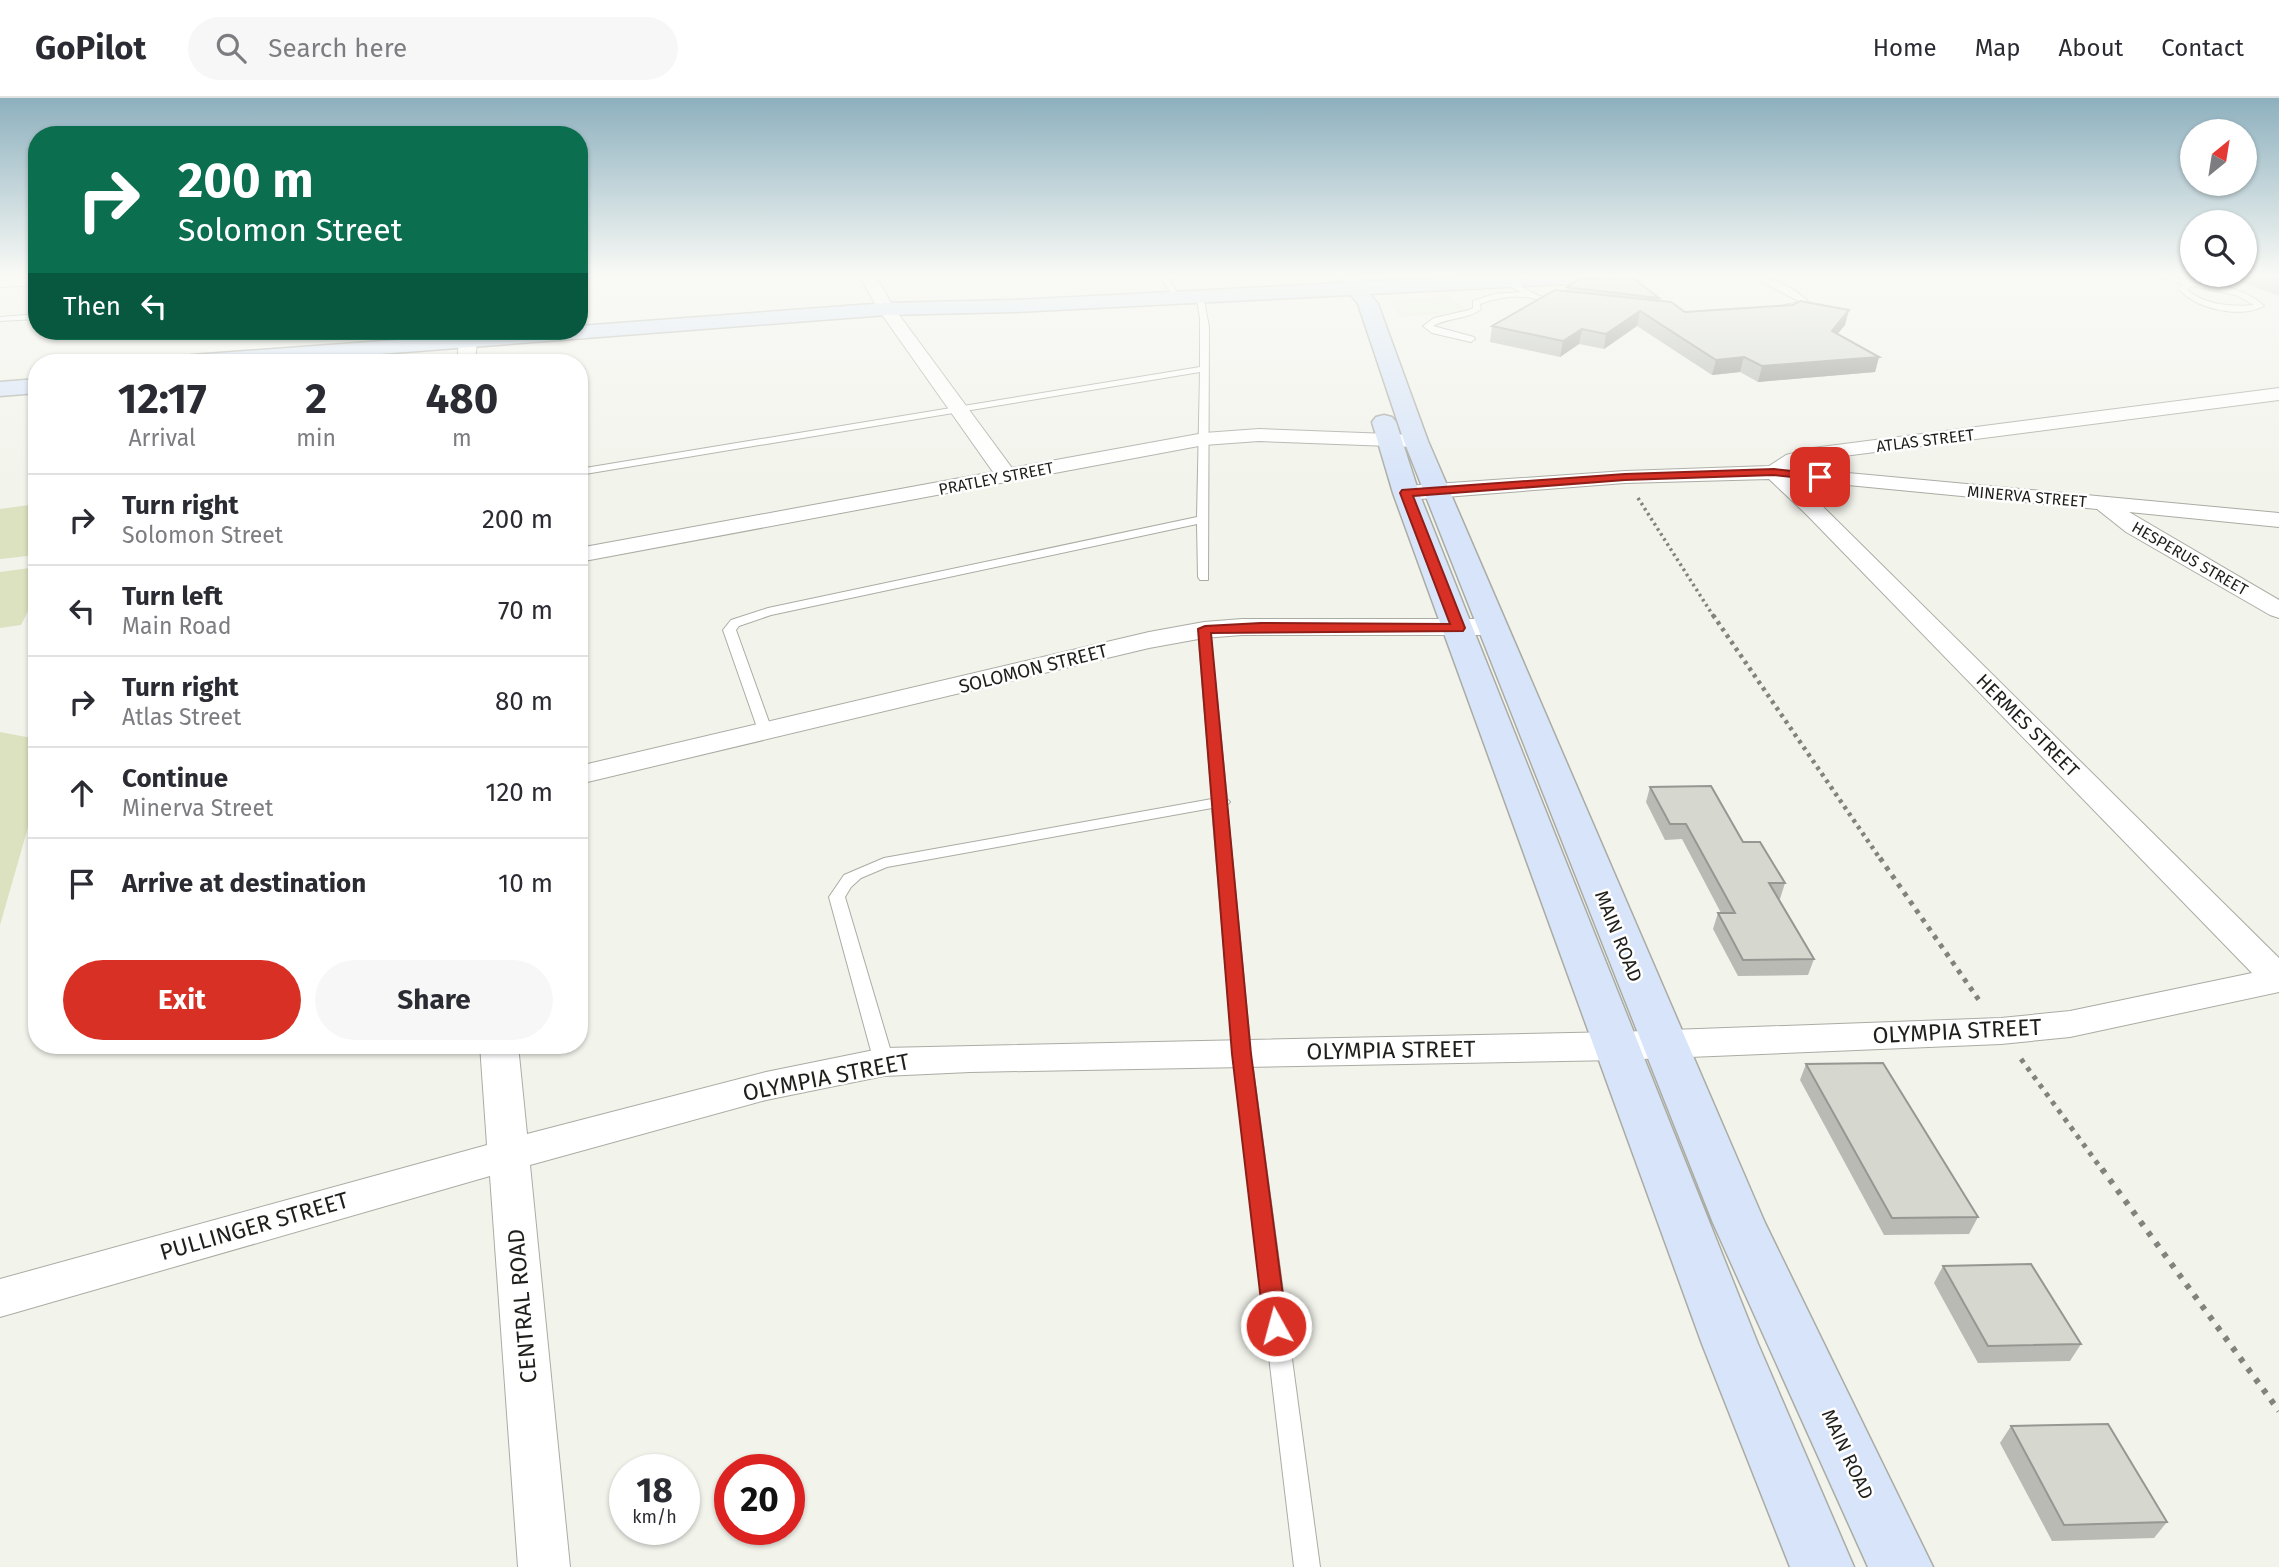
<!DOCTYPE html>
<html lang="en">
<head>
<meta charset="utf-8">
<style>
  body { margin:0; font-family:"Fira Sans",sans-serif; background:#f7f7f7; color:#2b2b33; height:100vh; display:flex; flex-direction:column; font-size:26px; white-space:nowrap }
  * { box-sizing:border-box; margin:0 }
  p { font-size:23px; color:#7c7c81 }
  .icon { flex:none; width:38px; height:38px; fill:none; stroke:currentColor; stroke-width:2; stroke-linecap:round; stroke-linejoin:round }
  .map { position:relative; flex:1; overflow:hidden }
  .panel { position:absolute; left:28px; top:256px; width:560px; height:700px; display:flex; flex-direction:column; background:#fff; border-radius:28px; box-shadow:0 2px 5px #0004 }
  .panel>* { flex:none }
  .guide { position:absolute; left:28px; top:28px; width:560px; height:214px; border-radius:28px; box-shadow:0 2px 5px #0004; background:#0b6e4f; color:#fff; overflow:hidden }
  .needle { width:46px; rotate:30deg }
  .fabs { position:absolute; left:2180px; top:21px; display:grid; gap:14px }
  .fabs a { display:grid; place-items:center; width:77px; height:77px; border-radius:50%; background:#fff; box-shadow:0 2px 5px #0004; font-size:35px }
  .speed { position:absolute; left:609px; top:1356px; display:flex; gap:14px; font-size:35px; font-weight:700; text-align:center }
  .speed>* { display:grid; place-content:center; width:91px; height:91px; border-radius:50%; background:#fff; box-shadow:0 2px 5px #0004; line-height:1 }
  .speed small { font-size:18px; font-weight:400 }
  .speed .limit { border:10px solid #d22; background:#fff; color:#111 }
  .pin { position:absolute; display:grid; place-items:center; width:60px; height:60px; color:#fff; margin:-30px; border-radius:14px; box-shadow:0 4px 10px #0006 }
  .me { position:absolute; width:77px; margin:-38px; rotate:353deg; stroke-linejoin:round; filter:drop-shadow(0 0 5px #0008) }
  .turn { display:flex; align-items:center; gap:24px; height:147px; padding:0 35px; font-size:32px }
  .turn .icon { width:91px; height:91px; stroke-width:2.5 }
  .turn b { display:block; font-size:49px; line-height:60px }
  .then { display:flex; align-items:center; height:66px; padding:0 35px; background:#0003; gap:14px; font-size:26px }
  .eta { display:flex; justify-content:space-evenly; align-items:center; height:119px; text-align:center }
  .eta b { font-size:42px; font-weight:700; line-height:49px }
  .primary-button { display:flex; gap:14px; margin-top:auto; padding:14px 35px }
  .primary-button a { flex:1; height:80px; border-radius:42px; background:#d93025; color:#fff; font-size:28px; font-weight:700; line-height:80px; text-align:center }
  .primary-button a+a { background:#f7f7f7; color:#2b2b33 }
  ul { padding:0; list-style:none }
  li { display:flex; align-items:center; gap:21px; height:91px; padding:0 35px; border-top:2px solid #e1e1e2 }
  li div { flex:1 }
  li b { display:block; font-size:26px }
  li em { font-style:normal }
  header { display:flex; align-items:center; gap:42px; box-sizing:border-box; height:98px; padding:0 35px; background:#fff; border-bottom:2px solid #e1e1e2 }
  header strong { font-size:33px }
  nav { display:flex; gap:38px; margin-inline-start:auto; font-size:24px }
  .search { width:490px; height:63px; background:#f7f7f7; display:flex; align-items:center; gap:18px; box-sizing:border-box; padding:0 24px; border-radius:38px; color:#7c7c81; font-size:26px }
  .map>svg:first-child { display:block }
  .built { fill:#e7eadb }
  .green { fill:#dce2c0 }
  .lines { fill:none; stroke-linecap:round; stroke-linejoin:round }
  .lane-casing { stroke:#aaaca4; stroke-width:2 }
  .street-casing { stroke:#aaaca4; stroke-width:2 }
  .secondary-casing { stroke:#aaaca4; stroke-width:3 }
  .path-far3 { stroke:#83837e; stroke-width:3.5; stroke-dasharray:2.5 3.5; stroke-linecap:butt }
  .path-far2 { stroke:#83837e; stroke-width:4.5; stroke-dasharray:3.5 4.5; stroke-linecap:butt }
  .path-far1 { stroke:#83837e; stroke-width:5; stroke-dasharray:4.5 6; stroke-linecap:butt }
  .path { stroke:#83837e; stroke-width:6; stroke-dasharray:5 8; stroke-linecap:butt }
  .lane { fill:#fff; fill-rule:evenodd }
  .street { fill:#fff; fill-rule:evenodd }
  .secondary { fill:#d7e4f9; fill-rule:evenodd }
  .wall { fill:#b8bab3 }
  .shaded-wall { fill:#969792 }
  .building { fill:#d6d8d0; stroke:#969792; stroke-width:2 }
  .route { fill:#d93025; stroke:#8d1f18; stroke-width:2 }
  .labels { text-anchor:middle; stroke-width:5; stroke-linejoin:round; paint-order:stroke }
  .far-street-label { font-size:16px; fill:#1f1f1c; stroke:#fff }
  .street-label { font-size:19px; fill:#1f1f1c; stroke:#fff }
  .near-street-label { font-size:23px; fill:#1f1f1c; stroke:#fff }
</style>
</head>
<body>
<header>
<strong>GoPilot</strong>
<div class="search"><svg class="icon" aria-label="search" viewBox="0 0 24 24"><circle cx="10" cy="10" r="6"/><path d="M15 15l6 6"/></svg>Search here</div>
<nav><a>Home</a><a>Map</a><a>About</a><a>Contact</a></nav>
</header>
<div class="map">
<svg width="2279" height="1469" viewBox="0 0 2279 1469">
  <rect width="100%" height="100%" fill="#f2f3eb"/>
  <path class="built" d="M 1449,198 L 1468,213 L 1400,219 L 1392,205 L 1399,201 Z"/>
  <path class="green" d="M 37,406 L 37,457 L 0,461 L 0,411 Z
    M 37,469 L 37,495 L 21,527 L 0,530 L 0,474 Z
    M 0,634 L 37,641 L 37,698 L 0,827 Z"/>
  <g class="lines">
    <g class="lane-casing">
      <path id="lane" d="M 579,179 L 594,179 L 579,182 Z
        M 1160,179 L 1168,179 L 1180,200 L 1174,200 Z
        M 1754,179 C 1772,179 1799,192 1810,206 L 1784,211 L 1784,207 L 1800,204 Z
        M 2162,179 C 2192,179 2243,187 2264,208 C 2241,221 2195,211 2178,190 L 2183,186 ZM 2192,188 L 2236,197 L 2254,207 C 2232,209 2203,207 2187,191 Z
        M 1507,181 L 1539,198 L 1564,203 C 1552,209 1538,200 1526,199 C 1510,197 1494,201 1480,206 L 1481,211 C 1468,222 1448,219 1433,228 L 1474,239 L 1475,241 L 1471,244 L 1432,235 L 1423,228 L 1434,220 L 1469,212 L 1473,210 L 1473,203 L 1494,196 L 1521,194 L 1504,185 Z
        M 1196,195 L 1203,197 L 1209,229 L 1208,482 L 1200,482 L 1198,479 L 1197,426 L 771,517 L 739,528 L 736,532 L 773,635 L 771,638 L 766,639 L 759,635 L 723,532 L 731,522 L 768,510 L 1197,419 L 1200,274 L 579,377 L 579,371 L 1200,269 L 1200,220 Z
        M 37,216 L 37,221 L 0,223 L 0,219 Z
        M 1204,528 L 1210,532 L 1227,701 L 1230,704 L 1227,707 L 1251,956 L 1320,1469 L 1294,1469 L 1233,956 L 1212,710 L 887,769 L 861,780 L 851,789 L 845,799 L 894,964 L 891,969 L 884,971 L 877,969 L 874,964 L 829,799 L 844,777 L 884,760 L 1212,701 L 1198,532 Z"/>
    </g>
    <g class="street-casing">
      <path id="street" d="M 0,179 L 37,179 L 37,187 L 0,189 Z
        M 860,179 L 876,179 L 894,210 L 1012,370 L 1204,335 L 1259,331 L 1416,337 L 1423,339 L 1426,343 L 1423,347 L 1416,349 L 1259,343 L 1204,347 L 579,464 L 579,450 L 993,374 L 878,211 Z
        M 460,233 L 478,233 L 475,264 L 457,264 Z
        M 2279,290 L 2279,302 L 1813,362 L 1794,370 L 2279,415 L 2279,429 L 2129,414 L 2279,502 L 2279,520 L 2270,517 L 2126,434 L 2097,411 L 1796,382 L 2279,860 L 2279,894 L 2070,939 L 2001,946 L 1617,962 L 970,974 L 884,978 L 766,1002 L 530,1067 L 570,1469 L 518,1469 L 490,1078 L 0,1219 L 0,1181 L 487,1047 L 480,947 L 518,947 L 527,1036 L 766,974 L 884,950 L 1617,934 L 2001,920 L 2070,913 L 2252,875 L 1806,416 L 1769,381 L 1625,385 L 1406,402 L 1398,400 L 1395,395 L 1398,390 L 1406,388 L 1625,373 L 1769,368 L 1786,357 L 1813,350 Z
        M 1242,521 L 1495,521 L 1504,524 L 1508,529 L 1504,534 L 1495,537 L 1242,537 L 1204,540 L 1149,550 L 579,686 L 579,668 L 1149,534 L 1204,524 Z"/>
    </g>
    <g class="secondary-casing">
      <path id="secondary" d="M 1339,179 L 1358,179 L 1362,184 L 1466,179 L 1592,179 L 1583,185 L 1370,196 L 1378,206 L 1428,343 L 1765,1125 L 1933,1469 L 1868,1469 L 1713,1125 L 1404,343 L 1358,206 L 1351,197 L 1014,214 L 886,217 L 274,264 L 181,264 L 184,259 L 192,257 L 519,233 L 579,233 L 579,228 L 886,205 L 1014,202 L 1343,185 Z
        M 37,281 L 37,295 L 0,298 L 0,284 Z
        M 1384,317 L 1392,319 L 1396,324 L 1419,395 L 1758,1246 L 1854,1469 L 1790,1469 L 1702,1246 L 1393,395 L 1372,324 L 1376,319 Z"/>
    </g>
    <path class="path-far3" d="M 1638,400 L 1714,519"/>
    <path class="path-far2" d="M 1713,517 L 1881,762"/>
    <path class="path-far1" d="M 1880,760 L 1981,905
      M 2021,961 L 2103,1073"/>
    <path class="path" d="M 2102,1071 L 2279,1313"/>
    <use href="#lane" class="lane"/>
    <use href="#street" class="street"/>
    <use href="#secondary" class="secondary"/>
  </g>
  <path class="wall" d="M 2240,179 L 2279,179 L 2279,198 L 2238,183 Z
    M 1567,189 L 1659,200 L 1659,203 L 1685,214 L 1845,227 L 1837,236 L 1879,259 L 1875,274 L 1758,284 L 1740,274 L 1712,277 L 1637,228 L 1604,251 L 1579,246 L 1560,259 L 1490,244 L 1492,228 L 1566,193 Z
    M 1650,689 L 1743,744 L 1785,785 L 1780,801 L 1778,801 L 1814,861 L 1808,877 L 1738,878 L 1713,831 L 1718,815 L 1721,815 L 1682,741 L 1665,742 L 1646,704 Z
    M 1806,966 L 1978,1119 L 1969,1136 L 1884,1137 L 1800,982 Z
    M 1943,1168 L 2081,1246 L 2070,1263 L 1978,1265 L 1934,1185 Z
    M 2011,1328 L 2167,1424 L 2154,1440 L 2052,1443 L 2000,1345 Z"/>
  <path class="shaded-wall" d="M 1849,212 L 1845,227 L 1827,249 L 1832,233 Z
    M 1640,213 L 1637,228 L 1604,251 L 1606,236 Z
    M 1582,231 L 1579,246 L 1560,259 L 1563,243 Z
    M 1744,259 L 1740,274 L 1712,277 L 1716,262 Z
    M 1879,259 L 1875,274 L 1758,284 L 1762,268 Z"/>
  <path class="building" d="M 1633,180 L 1659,200 L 1567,189 L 1579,181 Z
    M 1555,192 L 1671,204 L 1685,214 L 1793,207 L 1800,203 L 1849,212 L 1832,233 L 1879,259 L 1762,268 L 1744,259 L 1716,262 L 1640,213 L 1606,236 L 1582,231 L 1563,243 L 1492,228 Z
    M 1711,688 L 1743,744 L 1760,744 L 1785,785 L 1769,785 L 1814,861 L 1743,862 L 1718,815 L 1735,815 L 1686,726 L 1670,726 L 1650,689 Z
    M 1883,965 L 1978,1119 L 1892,1120 L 1806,966 Z
    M 2031,1166 L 2081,1246 L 1988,1248 L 1943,1168 Z
    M 2108,1326 L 2167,1424 L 2064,1427 L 2011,1328 Z"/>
  <linearGradient id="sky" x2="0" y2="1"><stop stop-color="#8db0be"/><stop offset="0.46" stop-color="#f9faf6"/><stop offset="1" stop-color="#f9faf6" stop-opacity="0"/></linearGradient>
  <rect width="2279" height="385" fill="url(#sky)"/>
  <path class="route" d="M 1774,371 L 1820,376 L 1825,379 L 1820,382 L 1774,377 L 1625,382 L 1413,398 L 1465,530 L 1463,533 L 1211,535 L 1251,956 L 1287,1228 L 1284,1235 L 1276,1238 L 1268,1235 L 1264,1228 L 1232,956 L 1198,531 L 1205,528 L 1261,525 L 1450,526 L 1400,395 L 1402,392 L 1625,376 Z"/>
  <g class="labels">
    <g class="far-street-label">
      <text transform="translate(1925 342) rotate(-7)" y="6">ATLAS STREET</text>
      <text transform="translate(996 380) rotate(-11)" y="6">PRATLEY STREET</text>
      <text transform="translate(2027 398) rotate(5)" y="6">MINERVA STREET</text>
      <text transform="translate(2190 460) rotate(30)" y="6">HESPERUS STREET</text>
    </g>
    <g class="street-label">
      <text transform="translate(1033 570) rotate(-14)" y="7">SOLOMON STREET</text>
      <text transform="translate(2028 627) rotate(45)" y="7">HERMES STREET</text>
      <text transform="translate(1619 838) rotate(68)" y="7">MAIN ROAD</text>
      <text transform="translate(1848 1356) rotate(65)" y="7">MAIN ROAD</text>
    </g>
    <g class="near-street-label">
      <text transform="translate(1957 933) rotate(-3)" y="8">OLYMPIA STREET</text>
      <text transform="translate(1391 952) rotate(-1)" y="8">OLYMPIA STREET</text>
      <text transform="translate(826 979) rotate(-11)" y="8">OLYMPIA STREET</text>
      <text transform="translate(254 1128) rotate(-16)" y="8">PULLINGER STREET</text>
      <text transform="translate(522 1208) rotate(-95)" y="8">CENTRAL ROAD</text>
    </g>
  </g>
</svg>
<div class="fabs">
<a><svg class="needle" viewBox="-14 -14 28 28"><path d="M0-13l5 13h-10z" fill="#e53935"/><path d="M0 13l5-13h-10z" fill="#7c7c81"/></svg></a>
<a><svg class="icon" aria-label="search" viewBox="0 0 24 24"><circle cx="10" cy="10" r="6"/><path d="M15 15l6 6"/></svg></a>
</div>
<div class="speed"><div>18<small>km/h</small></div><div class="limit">20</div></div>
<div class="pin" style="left:1820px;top:379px;background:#d93025"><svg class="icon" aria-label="arrive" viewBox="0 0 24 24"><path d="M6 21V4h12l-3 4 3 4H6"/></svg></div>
<svg class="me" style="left:1276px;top:1228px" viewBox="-20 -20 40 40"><circle r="17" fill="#d93025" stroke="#fff" stroke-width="3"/><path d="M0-11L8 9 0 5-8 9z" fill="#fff"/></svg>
<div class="guide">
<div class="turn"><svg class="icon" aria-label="right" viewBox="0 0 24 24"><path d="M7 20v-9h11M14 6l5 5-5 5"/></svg><div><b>200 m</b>Solomon Street</div></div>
<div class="then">Then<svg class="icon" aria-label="left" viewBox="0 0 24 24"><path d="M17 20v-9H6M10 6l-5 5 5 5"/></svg></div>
</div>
<section class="panel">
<div class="eta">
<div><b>12:17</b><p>Arrival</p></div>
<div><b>2</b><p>min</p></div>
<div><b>480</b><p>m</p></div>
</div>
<ul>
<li><svg class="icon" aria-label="right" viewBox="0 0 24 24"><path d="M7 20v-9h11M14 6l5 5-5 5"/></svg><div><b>Turn right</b><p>Solomon Street</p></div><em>200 m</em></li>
<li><svg class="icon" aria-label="left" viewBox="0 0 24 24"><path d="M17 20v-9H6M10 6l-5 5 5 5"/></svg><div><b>Turn left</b><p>Main Road</p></div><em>70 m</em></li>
<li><svg class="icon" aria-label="right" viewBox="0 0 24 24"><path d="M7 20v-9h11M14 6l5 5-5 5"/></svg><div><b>Turn right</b><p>Atlas Street</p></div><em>80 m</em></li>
<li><svg class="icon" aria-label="ahead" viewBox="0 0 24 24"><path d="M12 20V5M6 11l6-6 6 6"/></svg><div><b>Continue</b><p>Minerva Street</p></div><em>120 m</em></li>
<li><svg class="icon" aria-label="arrive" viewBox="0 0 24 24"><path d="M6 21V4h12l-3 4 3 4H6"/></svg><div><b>Arrive at destination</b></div><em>10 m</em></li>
</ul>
<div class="primary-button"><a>Exit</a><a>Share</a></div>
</section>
</div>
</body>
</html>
